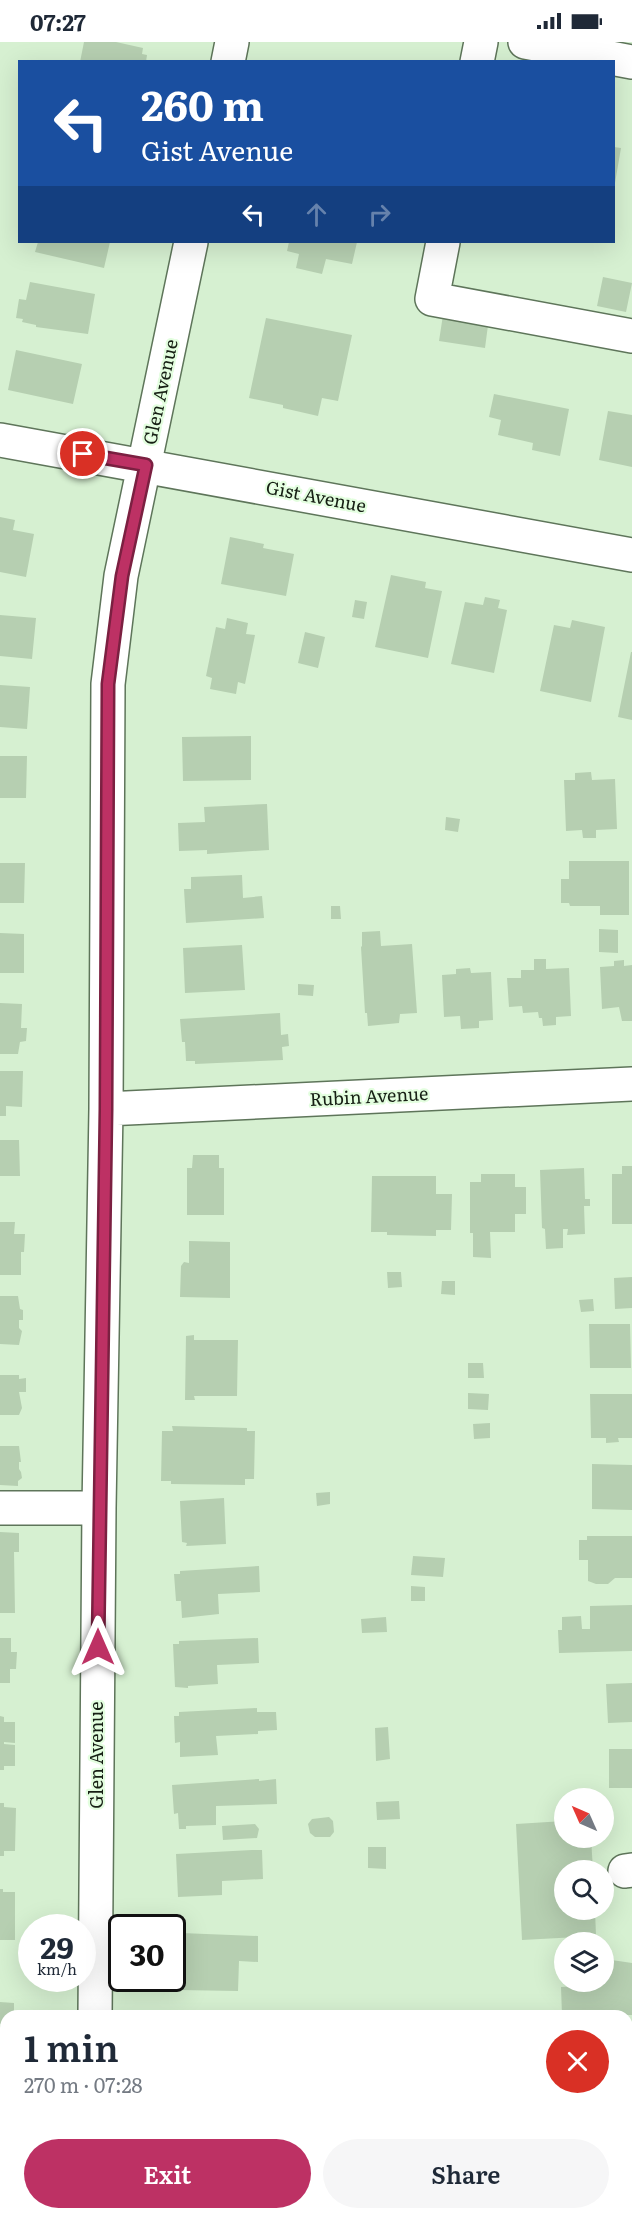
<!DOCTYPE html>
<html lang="en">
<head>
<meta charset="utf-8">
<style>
  body { margin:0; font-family:Literata,serif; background:#f6f6f7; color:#1f2937; height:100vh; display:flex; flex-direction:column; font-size:22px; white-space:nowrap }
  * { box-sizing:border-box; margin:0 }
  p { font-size:20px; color:#747a83 }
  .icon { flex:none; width:33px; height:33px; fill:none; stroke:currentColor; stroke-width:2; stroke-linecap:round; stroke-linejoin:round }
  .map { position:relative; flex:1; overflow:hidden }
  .sheet { position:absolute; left:0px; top:1968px; width:633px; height:210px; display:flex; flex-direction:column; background:#fff; border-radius:18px 18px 0 0; box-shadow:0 6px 24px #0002 }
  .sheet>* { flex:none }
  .hud { position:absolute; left:18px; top:18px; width:597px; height:183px; border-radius:0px; box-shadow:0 6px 24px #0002; background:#1a4fa0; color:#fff; overflow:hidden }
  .needle { width:39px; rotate:315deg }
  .buttons { position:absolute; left:554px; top:1746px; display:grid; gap:12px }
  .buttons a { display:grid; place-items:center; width:60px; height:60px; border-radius:50%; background:#fff; box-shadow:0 6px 24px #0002; font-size:30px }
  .speed { position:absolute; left:18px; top:1872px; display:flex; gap:12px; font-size:30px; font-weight:700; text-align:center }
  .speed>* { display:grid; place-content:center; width:78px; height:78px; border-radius:50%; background:#fff; box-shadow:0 6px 24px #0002; line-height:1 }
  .speed small { font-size:15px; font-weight:400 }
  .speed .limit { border:3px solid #111; border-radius:9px; background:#fff; color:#111 }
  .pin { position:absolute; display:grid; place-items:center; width:51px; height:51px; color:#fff; margin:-26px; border:3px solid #fff; border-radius:50%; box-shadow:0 2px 6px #0007 }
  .me { position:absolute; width:66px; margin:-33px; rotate:0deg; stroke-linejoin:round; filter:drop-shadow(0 0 4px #0008) }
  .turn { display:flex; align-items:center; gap:21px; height:126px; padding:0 24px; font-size:27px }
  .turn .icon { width:78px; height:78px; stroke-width:2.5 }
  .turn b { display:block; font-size:42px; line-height:51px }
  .lanes { display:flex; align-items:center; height:57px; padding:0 24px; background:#0003; justify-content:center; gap:30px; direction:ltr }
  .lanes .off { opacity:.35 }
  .round { display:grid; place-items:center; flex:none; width:63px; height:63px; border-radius:32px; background:#f6f6f7 }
  .overview { display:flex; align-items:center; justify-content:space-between; height:102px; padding:0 24px }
  h1 { font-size:36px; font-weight:600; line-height:45px }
  .action { display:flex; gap:12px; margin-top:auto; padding:12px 24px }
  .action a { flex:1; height:69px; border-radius:36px; background:#bd3164; color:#fff; font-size:24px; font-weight:600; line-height:69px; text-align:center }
  .action a+a { background:#f6f6f7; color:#1f2937 }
  .status { display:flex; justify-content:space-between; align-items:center; height:42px; padding:0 30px; background:#fff; direction:ltr }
  .status svg { height:16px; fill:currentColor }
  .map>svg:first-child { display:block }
  .built { fill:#c6e6c1 }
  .building { fill:#b6cfb1 }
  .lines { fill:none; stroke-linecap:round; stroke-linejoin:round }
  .minor-casing { stroke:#5e755a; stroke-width:36 }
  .minor { stroke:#fff; stroke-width:33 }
  .route-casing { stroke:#7b2041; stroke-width:15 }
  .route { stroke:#bd3164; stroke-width:10 }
  .labels { text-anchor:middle; stroke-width:4.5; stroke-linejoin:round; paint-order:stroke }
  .street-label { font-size:18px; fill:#161f14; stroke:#e3fedf }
</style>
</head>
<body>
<div class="status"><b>07:27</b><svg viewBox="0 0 49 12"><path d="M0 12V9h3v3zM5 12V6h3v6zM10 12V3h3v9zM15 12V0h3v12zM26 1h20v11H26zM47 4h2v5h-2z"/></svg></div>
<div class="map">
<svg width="632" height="2178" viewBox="0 0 632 2178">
  <rect width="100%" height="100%" fill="#d6f0d1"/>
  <path class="built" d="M 632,2049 L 632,2178 L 296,2178 L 296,2172 L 627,2172 L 627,2050 Z
    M 0,2085 L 6,2085 L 6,2172 L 95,2172 L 95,2178 L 0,2178 Z"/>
  <path class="building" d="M 84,0 L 116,0 L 143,6 L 142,12 L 147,13 L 146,20 L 80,20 Z
    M 614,105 L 621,106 L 615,141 L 614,141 Z
    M 38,200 L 110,200 L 104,226 L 35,210 Z
    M 289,200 L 357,200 L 352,222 L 326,217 L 322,232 L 296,226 L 299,212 L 287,209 Z
    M 603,235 L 632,241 L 626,270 L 597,264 Z
    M 30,240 L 95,252 L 88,292 L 36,285 L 36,283 L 22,280 L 23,277 L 16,276 L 19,257 L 26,258 Z
    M 445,260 L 490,268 L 485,306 L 439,299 Z
    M 266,276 L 352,293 L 338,359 L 322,356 L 318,374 L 283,366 L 283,363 L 249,356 Z
    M 16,308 L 82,322 L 73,362 L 8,348 Z
    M 494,352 L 569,367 L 560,414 L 532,408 L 533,401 L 498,393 L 501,378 L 489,375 Z
    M 608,369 L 632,373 L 632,425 L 599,418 Z
    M 0,475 L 15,478 L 13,488 L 34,492 L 26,535 L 0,530 Z
    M 230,495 L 264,502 L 263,506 L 294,512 L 286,554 L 221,542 Z
    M 391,533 L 426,540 L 425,546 L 442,549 L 428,616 L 375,605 Z
    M 485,555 L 500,558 L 498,566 L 507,568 L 494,631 L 451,622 L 465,560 L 483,563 Z
    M 355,558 L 367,560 L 364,577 L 352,575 Z
    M 0,573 L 36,576 L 32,617 L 0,614 Z
    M 227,576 L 248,581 L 246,592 L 255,593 L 245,642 L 238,640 L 236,652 L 210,647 L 212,636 L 206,634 L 216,585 L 225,587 Z
    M 572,578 L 605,585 L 591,660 L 540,649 L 554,583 L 570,586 Z
    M 305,590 L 325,595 L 318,626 L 298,621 Z
    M 631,610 L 632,610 L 632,678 L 618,675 Z
    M 0,643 L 30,645 L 27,687 L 0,685 Z
    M 251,694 L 251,738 L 183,739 L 182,695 Z
    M 0,714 L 27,714 L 26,756 L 0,756 Z
    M 591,730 L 592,738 L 615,737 L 617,787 L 596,788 L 596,796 L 583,796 L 582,788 L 566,789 L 564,738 L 575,738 L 575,731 Z
    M 267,762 L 269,808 L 207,812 L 207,808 L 179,809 L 178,781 L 205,780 L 204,765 Z
    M 446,775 L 460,777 L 458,790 L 445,788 Z
    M 569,819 L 629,819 L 629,873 L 600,873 L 600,864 L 570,864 L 569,861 L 561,861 L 561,837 L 569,837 Z
    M 0,821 L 25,821 L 24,861 L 0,861 Z
    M 242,833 L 243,856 L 262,854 L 264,876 L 186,881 L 184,847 L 191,847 L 191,835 Z
    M 331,864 L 340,864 L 341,877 L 331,877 Z
    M 599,887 L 618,888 L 618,911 L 599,910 Z
    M 380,889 L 381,904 L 412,902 L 417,971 L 400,972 L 399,981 L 368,984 L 367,971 L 365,971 L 361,905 L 362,904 L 362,890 Z
    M 0,891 L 24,892 L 24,931 L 0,931 Z
    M 242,903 L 245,948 L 185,951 L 183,906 Z
    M 534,917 L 546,917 L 546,927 L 569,926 L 571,974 L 556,975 L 556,983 L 543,984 L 542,976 L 539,976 L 538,970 L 523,971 L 522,964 L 509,965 L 507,936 L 521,936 L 521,928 L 534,928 Z
    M 624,918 L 624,924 L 632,923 L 632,979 L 622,979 L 619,965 L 602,967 L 600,925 L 614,924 L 614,919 Z
    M 470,926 L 471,931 L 491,930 L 493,978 L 479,979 L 479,986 L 461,987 L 460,974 L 444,975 L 442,933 L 456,932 L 456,927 Z
    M 298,942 L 314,943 L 313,954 L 298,953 Z
    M 0,961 L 22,962 L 21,986 L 27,986 L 26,999 L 20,1000 L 18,1012 L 0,1012 Z
    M 280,971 L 281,993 L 288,992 L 289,1004 L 282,1005 L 283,1018 L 195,1022 L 195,1019 L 186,1019 L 185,1000 L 182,1000 L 180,977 Z
    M 0,1029 L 23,1029 L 22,1065 L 6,1064 L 6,1074 L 0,1074 Z
    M 0,1098 L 19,1098 L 20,1134 L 0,1134 Z
    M 193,1113 L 219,1113 L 219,1126 L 224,1126 L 224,1173 L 187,1173 L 187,1126 L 192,1126 Z
    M 622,1124 L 632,1124 L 632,1182 L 612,1182 L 612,1132 L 622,1132 Z
    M 584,1126 L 585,1157 L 590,1157 L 590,1164 L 584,1164 L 585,1192 L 567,1193 L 568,1187 L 563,1187 L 563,1206 L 546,1207 L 545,1187 L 542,1186 L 540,1128 Z
    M 481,1132 L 515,1132 L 515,1145 L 526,1145 L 526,1172 L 515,1172 L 515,1190 L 490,1190 L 491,1216 L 473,1215 L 473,1191 L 470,1191 L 470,1140 L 481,1140 Z
    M 372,1134 L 436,1134 L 436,1152 L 452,1152 L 451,1188 L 436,1188 L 436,1194 L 387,1193 L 387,1190 L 371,1190 Z
    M 0,1180 L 15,1180 L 14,1192 L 25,1192 L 24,1210 L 21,1210 L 21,1233 L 0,1233 Z
    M 189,1199 L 230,1200 L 230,1256 L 180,1255 L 181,1224 L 184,1220 L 189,1221 Z
    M 387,1230 L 401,1230 L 402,1245 L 388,1246 Z
    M 632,1235 L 632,1266 L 615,1267 L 614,1236 Z
    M 442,1239 L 455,1239 L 455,1253 L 441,1252 Z
    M 0,1254 L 18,1254 L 20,1267 L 23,1268 L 23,1278 L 19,1278 L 19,1286 L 22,1289 L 19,1303 L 0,1302 Z
    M 593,1257 L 594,1269 L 581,1270 L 579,1258 Z
    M 589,1282 L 630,1282 L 631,1326 L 590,1326 Z
    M 194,1293 L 194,1298 L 238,1298 L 237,1354 L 194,1354 L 195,1358 L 185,1358 L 186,1294 Z
    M 468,1321 L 483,1321 L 484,1336 L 468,1336 Z
    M 0,1333 L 19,1333 L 19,1337 L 26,1336 L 26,1350 L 19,1350 L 22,1366 L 19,1373 L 0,1373 Z
    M 468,1351 L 489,1352 L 488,1368 L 468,1367 Z
    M 590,1352 L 632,1352 L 632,1396 L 618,1396 L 619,1400 L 606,1401 L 606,1396 L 591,1396 Z
    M 490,1381 L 490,1396 L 474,1397 L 473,1382 Z
    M 172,1384 L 247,1386 L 247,1389 L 255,1389 L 254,1437 L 245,1437 L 245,1443 L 171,1442 L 171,1439 L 161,1439 L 162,1389 L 173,1389 Z
    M 0,1404 L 19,1404 L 21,1420 L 19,1420 L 19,1427 L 21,1430 L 22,1436 L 18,1439 L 18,1444 L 0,1443 Z
    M 592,1422 L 632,1423 L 632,1468 L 592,1467 Z
    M 330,1450 L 330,1462 L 317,1464 L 316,1451 Z
    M 224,1456 L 226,1502 L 186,1504 L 187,1501 L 182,1500 L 180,1459 Z
    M 0,1490 L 19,1491 L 19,1510 L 14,1510 L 15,1571 L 0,1571 Z
    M 587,1494 L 632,1494 L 632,1536 L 615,1536 L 608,1542 L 596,1542 L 588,1539 L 588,1518 L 579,1518 L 579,1498 L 587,1498 Z
    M 413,1514 L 445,1516 L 443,1535 L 411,1533 Z
    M 259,1524 L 260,1550 L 218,1552 L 219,1572 L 182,1576 L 181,1559 L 176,1559 L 174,1532 L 180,1532 L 180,1529 Z
    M 411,1544 L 425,1545 L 425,1559 L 411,1559 Z
    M 632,1563 L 632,1609 L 559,1611 L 558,1588 L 562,1588 L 562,1575 L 581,1574 L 582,1587 L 590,1587 L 590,1564 Z
    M 386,1575 L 387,1590 L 362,1591 L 361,1577 Z
    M 0,1596 L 11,1596 L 11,1610 L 17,1610 L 16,1627 L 10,1627 L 10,1641 L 0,1641 Z
    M 258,1596 L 259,1621 L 217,1623 L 218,1642 L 188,1644 L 188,1646 L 175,1645 L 173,1602 L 179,1602 L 179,1599 Z
    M 632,1641 L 632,1680 L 608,1681 L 606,1642 Z
    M 257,1666 L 257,1670 L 276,1670 L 277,1688 L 258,1689 L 258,1692 L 216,1694 L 218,1713 L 180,1715 L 180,1700 L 175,1701 L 174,1674 L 179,1674 L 179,1670 Z
    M 0,1674 L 4,1675 L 4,1680 L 15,1680 L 15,1701 L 4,1700 L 4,1702 L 15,1703 L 15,1724 L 4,1724 L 4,1728 L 0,1728 Z
    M 388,1685 L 390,1717 L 376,1719 L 375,1686 Z
    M 609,1707 L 632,1707 L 632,1746 L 609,1746 Z
    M 259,1737 L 259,1739 L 276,1737 L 277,1762 L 216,1764 L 216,1783 L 186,1784 L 186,1787 L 179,1787 L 178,1771 L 174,1772 L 172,1743 Z
    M 399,1759 L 400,1777 L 377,1778 L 376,1760 Z
    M 0,1761 L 4,1761 L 4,1765 L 16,1766 L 15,1809 L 4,1809 L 4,1814 L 0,1814 Z
    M 329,1775 L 333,1779 L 334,1790 L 330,1795 L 315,1795 L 310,1791 L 308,1782 L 312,1777 Z
    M 564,1779 L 564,1796 L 591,1796 L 593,1828 L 564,1828 L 564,1868 L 595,1868 L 596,1894 L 522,1898 L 516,1782 Z
    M 255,1782 L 259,1787 L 257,1796 L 223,1798 L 222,1784 Z
    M 368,1805 L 386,1805 L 386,1827 L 368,1826 Z
    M 252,1808 L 262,1808 L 263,1837 L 222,1839 L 222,1853 L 178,1855 L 176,1812 Z
    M 0,1847 L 3,1847 L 3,1850 L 15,1850 L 15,1898 L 0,1898 Z
    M 181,1891 L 258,1894 L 258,1920 L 239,1919 L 238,1949 L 179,1948 Z
    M 605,1917 L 632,1921 L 632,1973 L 562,1973 L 561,1945 L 580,1944 L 580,1940 L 603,1940 L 603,1918 Z
    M 0,1960 L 14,1961 L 14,1974 L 6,1974 L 6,1982 L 0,1982 Z
    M 0,2020 L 6,2020 L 6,2077 L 0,2077 Z
    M 627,2103 L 632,2103 L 632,2178 L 421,2178 L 421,2172 L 627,2172 Z
    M 162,2172 L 215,2172 L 216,2178 L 162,2178 Z"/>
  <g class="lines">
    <g class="minor-casing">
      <path id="minor" d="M 525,0 L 632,20
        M 228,20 L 232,0
        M 477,20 L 481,0
        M 443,200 L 432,257 L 632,294
        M 0,398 L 632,513
        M 106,1067 L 632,1042
        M 0,1466 L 99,1466
        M 625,1829 L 632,1828
        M 95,1974 L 99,1466 L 106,1067 L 108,642 L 121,534 L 191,200
        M 627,2080 L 632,2080
        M 324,2172 L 324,2178
        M 93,2178 L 93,2172"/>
    </g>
    <use href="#minor" class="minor"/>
  </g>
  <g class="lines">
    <g class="route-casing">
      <path id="route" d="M 83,412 L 146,423 L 122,534 L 108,642 L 106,1067 L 98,1605"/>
    </g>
    <use href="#route" class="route"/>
  </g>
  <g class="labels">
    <g class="street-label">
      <text transform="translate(161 350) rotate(-78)" y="6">Glen Avenue</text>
      <text transform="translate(316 455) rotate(11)" y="6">Gist Avenue</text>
      <text transform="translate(369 1055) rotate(-3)" y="6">Rubin Avenue</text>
      <text transform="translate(97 1713) rotate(-90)" y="6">Glen Avenue</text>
    </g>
  </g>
</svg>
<div class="buttons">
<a><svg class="needle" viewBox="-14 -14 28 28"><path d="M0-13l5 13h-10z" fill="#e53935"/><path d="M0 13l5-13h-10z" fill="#747a83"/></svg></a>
<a><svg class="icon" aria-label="search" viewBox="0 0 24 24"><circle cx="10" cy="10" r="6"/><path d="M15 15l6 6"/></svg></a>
<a><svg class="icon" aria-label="layers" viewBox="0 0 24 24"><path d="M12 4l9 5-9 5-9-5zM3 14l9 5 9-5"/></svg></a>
</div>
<div class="speed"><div>29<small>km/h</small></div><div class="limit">30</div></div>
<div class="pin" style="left:83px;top:412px;background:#d93025"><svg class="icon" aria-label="arrive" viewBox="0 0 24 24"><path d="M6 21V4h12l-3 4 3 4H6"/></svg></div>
<svg class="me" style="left:98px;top:1605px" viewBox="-20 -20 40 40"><path d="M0-17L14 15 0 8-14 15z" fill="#bd3164" stroke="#fff" stroke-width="4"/></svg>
<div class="hud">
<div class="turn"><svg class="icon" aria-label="left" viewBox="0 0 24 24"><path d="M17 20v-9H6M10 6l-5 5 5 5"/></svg><div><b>260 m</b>Gist Avenue</div></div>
<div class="lanes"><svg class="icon" aria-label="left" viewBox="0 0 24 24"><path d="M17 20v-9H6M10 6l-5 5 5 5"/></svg><svg class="icon off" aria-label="ahead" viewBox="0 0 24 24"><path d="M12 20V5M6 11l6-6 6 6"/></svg><svg class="icon off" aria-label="right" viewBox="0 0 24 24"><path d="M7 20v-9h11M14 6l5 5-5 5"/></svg></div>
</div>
<section class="sheet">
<div class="overview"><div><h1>1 min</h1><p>270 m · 07:28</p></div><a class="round" style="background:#d93025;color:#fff"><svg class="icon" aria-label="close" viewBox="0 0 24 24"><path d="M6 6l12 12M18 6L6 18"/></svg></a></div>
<div class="action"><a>Exit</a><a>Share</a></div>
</section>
</div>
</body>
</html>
